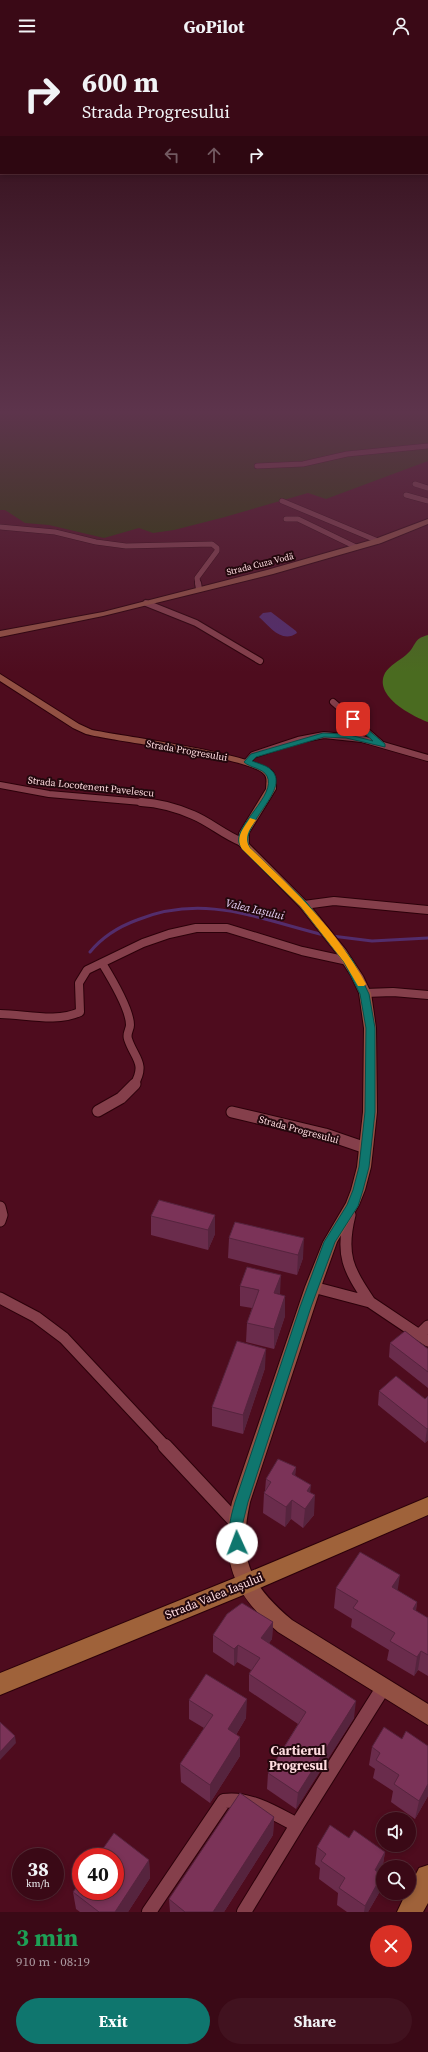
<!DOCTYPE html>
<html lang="en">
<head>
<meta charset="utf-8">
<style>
  body { margin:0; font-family:"Source Serif 4",serif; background:#41121f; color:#f1f3f6; height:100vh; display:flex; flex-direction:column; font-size:15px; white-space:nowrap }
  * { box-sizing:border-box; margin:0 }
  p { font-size:13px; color:#ab9aa1 }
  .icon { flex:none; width:22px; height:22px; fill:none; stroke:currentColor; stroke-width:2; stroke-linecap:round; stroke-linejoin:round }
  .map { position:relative; height:1860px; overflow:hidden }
  .drawer { display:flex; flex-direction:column; background:#3a0916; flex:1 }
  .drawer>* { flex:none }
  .hud { position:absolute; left:0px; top:0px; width:428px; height:122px; box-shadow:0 2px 6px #0003,0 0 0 1px #542a35; background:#3a0916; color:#f1f3f6; overflow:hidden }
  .tools { position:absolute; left:376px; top:1760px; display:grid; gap:8px }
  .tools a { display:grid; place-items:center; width:40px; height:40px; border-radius:50%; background:#3a0916; box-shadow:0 2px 6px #0003,0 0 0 1px #542a35; font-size:20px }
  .speed { position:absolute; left:12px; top:1796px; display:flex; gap:8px; font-size:20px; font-weight:700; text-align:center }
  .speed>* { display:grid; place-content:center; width:52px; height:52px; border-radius:50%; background:#3a0916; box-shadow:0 2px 6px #0003,0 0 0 1px #542a35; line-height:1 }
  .speed small { font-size:10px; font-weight:400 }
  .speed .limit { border:6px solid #d22; background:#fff; color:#111 }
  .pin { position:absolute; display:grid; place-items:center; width:34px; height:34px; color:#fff; margin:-17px; border-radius:8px; box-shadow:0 2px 6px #0006 }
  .me { position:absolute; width:44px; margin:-22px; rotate:358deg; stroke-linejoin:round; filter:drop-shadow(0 0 3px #0008) }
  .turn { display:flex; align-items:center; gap:14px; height:84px; padding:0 16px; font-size:18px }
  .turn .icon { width:52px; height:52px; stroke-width:2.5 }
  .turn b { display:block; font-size:28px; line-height:34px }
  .lanes { display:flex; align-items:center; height:38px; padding:0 16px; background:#0003; justify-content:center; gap:20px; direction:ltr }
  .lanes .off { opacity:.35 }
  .round { display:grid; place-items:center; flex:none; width:42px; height:42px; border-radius:21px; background:#41121f }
  .summary { display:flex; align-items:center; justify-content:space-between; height:68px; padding:0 16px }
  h1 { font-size:24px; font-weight:700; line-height:30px; color:#1e9e55 }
  .primary-button { display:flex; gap:8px; margin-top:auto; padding:8px 16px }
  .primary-button a { flex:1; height:46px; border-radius:24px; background:#0f766e; color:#fff; font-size:16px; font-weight:700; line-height:46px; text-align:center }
  .primary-button a+a { background:#41121f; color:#f1f3f6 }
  header { display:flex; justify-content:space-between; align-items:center; height:52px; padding:0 16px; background:#3a0916; font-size:18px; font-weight:700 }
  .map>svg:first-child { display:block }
  .green { fill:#243c00 }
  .forest { fill:#4a6b20 }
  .water { fill:#532d6c }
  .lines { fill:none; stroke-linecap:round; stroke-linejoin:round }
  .stream { stroke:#532d6c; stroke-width:3 }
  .street-far4-casing { stroke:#2c000a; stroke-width:6 }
  .street-far3-casing { stroke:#2c000a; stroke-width:8 }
  .street-far2-casing { stroke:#2c000a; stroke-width:10 }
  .street-far1-casing { stroke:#2c000a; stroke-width:13 }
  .street-casing { stroke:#2c000a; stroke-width:16 }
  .secondary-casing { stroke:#2c000a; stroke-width:2 }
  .primary-casing { stroke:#2c000a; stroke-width:2 }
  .street-far4 { stroke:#853f4b; stroke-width:5 }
  .street-far3 { stroke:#853f4b; stroke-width:6 }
  .street-far2 { stroke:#853f4b; stroke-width:8 }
  .street-far1 { stroke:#853f4b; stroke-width:11 }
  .street { stroke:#853f4b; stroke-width:14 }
  .secondary { fill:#925043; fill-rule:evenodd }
  .primary { fill:#9f623a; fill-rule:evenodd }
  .wall { fill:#6a2c4c }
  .shaded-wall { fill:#56243e }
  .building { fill:#7b3358; stroke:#56243e }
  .route { fill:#0f766e; stroke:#0a4d48 }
  .slow { fill:#f59e0b }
  .labels { text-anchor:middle; stroke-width:4; stroke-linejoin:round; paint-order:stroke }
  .far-street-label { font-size:9px; fill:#ffdce0; stroke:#23080d }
  .street-label { font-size:10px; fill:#ffdce0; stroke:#23080d }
  .water-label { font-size:11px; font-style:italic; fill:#e9d4fa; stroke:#23080d }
  .near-street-label { font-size:12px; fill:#ffdce0; stroke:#23080d }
  .near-neighbourhood-label { font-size:13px; font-weight:bold; fill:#ffdce0; stroke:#23080d }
</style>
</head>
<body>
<header><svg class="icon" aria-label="menu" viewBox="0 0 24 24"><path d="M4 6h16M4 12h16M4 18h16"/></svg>GoPilot<svg class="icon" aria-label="person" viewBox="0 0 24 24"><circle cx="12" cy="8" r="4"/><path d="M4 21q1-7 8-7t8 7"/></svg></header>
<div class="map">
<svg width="428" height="1860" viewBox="0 0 428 1860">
  <rect width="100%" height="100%" fill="#4e0c1e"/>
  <path class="green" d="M 0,361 L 428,361 L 428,409 L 326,447 L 308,441 L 225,465 L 174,478 L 153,481 L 139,476 L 104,486 L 49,473 L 25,471 L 5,458 L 0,458 Z"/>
  <path class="forest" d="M 428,583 L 428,670 C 412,664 373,644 385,621 C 389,614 400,608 406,603 C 417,594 412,587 428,583 Z"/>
  <path class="water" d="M 271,560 L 296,579 L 297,581 C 282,592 270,575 259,565 L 263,561 Z"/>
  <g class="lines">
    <path class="stream" d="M 332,884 L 372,889 L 428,886
      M 90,900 C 103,884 118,875 137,868 C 204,841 259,867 324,883"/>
    <g class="street-far4-casing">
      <path id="street-far4" d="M 257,414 L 303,412 L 347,402 L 428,394
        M 415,432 L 428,436
        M 406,443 L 428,449
        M 282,449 L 378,489
        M 286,467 L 298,467 L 356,495
        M 0,475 L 55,480 L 96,490 L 126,494 L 212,492 L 217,496 L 217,499 L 197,526 L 198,532"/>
    </g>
    <g class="street-far3-casing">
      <path id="street-far3" d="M 198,531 L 199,537
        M 146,551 L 196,571 L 260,609
        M 333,650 L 380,691
        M 247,710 L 253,703 L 298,688 L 324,683 L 362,687 L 428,706
        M 0,733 L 49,742 L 153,751"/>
    </g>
    <g class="street-far2-casing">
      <path id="street-far2" d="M 141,750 C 158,751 177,756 193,763 C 210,770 224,783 242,790
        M 304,853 L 334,849 L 428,858
        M 102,911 C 110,924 130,958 130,973 C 130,978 126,981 128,987 C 134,1006 147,1011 134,1033
        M 365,941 L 393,940 L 428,943
        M 0,962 C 25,962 56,971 80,960 L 79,931 L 87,918 L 143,891 L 169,882 L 196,876 L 227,876 L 302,899 L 348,909"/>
    </g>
    <g class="street-far1-casing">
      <path id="street-far1" d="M 98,1059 L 121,1046 L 135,1032
        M 232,1060 L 325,1082 L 366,1096
        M 0,1155 L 2,1163 L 0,1169
        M 350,1163 C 340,1203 348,1217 370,1250
        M 313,1235 L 370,1250 L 428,1289
        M 0,1246 L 36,1265 L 64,1286 L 166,1395
        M 419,1283 L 428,1274"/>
    </g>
    <g class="street-casing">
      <path id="street" d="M 165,1394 L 236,1470
        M 149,1860 L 224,1749 C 249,1745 276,1762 297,1773 L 383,1636
        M 244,1860 L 297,1773"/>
    </g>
    <g class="secondary-casing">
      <path id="secondary" d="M 428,467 L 428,472 L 381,491 L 273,522 L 103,564 L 0,585 L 0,579 L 103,560 L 267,518 L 375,487 Z
        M 0,622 L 79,672 L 92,678 C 122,684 257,702 273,720 C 277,725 276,731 276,737 L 249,781 L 249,792 L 308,851 L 346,898 L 363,924 L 371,941 L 376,976 L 377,1060 L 371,1115 L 365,1138 L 359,1153 L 337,1190 L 321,1235 L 250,1450 C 238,1506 248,1531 292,1568 L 428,1652 L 428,1673 L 278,1580 C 233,1542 220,1508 232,1450 L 305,1235 L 323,1190 L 346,1151 L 351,1138 L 357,1115 L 363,1060 L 364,976 L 359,941 L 351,924 L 337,902 L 300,855 L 238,792 L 239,781 L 266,737 C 266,732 268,726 264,722 C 249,705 116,690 86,682 L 73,676 L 0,629 Z"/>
    </g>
    <g class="primary-casing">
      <path id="primary" d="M 428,1445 L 428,1463 L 253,1539 L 0,1643 L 0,1621 L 237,1525 Z
        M 428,1813 L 428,1851 L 423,1860 L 397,1860 L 406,1841 L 409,1841 L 409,1836 L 419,1816 Z"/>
    </g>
    <use href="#street-far4" class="street-far4"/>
    <use href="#street-far3" class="street-far3"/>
    <use href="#street-far2" class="street-far2"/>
    <use href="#street-far1" class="street-far1"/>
    <use href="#street" class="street"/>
    <use href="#secondary" class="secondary"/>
    <use href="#primary" class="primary"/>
  </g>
  <path class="wall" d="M 215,1163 L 215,1182 L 208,1198 L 151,1183 L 151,1164 Z
    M 235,1170 L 303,1206 L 297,1223 L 228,1206 L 229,1186 Z
    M 240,1234 L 280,1243 L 285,1264 L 274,1297 L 246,1290 L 247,1271 L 252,1256 L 240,1254 Z
    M 390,1291 L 428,1297 L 428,1336 L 389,1305 Z
    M 265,1316 L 243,1382 L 212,1374 L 212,1355 Z
    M 379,1339 L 425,1347 L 428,1388 L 425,1391 L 378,1353 Z
    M 296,1415 L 295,1423 L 310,1440 L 314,1463 L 303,1476 L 291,1467 L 285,1475 L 263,1461 L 264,1441 L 265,1439 L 266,1427 Z
    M 336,1536 L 397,1538 L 417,1550 L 416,1559 L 428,1566 L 428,1624 L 418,1618 L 414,1624 L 387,1608 L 389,1598 L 351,1575 L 352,1567 L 334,1556 Z
    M 273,1570 L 272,1587 L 269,1591 L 354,1666 L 296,1757 L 267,1737 L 268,1721 L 298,1672 L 249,1639 L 249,1622 L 251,1618 L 237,1610 L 234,1614 L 213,1600 L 213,1583 Z
    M 189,1648 L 246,1666 L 236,1683 L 240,1704 L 210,1751 L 181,1730 L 180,1712 L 204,1676 L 189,1667 Z
    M 428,1694 L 428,1744 L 415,1767 L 391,1750 L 393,1739 L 373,1726 L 375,1717 L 369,1713 L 372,1695 Z
    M 274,1765 L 273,1783 L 224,1860 L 170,1860 L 169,1847 Z
    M 349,1786 L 385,1800 L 382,1818 L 380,1822 L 379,1841 L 368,1860 L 347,1860 L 337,1853 L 338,1841 L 319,1827 L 320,1816 L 315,1812 L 317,1795 Z
    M 149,1808 L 150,1826 L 128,1860 L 80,1860 L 76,1857 L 73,1840 Z"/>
  <path class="shaded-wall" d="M 215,1163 L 215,1182 L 208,1198 L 208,1178 Z
    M 304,1186 L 303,1206 L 297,1223 L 298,1203 Z
    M 281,1223 L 280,1242 L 274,1241 Z
    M 285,1244 L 285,1264 L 274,1297 L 274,1277 Z
    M 266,1297 L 265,1316 L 243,1382 L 243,1363 Z
    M 428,1376 L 428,1388 L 425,1391 L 427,1377 Z
    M 296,1415 L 294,1434 L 292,1422 Z
    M 311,1433 L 309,1451 L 315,1443 L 314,1463 L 303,1476 L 305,1457 L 307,1439 Z
    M 292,1448 L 291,1467 L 285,1475 L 286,1455 Z
    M 400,1523 L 397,1542 L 392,1535 Z
    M 417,1550 L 414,1569 L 413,1557 Z
    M 273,1570 L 272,1587 L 260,1603 L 261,1586 Z
    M 238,1593 L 237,1610 L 234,1614 L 234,1597 Z
    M 421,1599 L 418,1618 L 414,1624 L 417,1605 Z
    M 247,1647 L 246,1666 L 228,1696 L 228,1677 Z
    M 356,1649 L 354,1666 L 296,1757 L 298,1741 Z
    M 15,1684 L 16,1691 L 0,1708 L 0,1700 Z
    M 240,1685 L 240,1704 L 210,1751 L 210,1733 Z
    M 428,1732 L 428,1744 L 415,1767 L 419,1749 Z
    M 274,1765 L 273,1783 L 224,1860 L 213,1860 Z
    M 385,1800 L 382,1818 L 372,1836 L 375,1818 Z
    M 149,1808 L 150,1826 L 128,1860 L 115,1860 Z
    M 382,1823 L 379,1841 L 368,1860 L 364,1860 L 365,1854 Z"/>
  <path class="building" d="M 159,1148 L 215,1163 L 208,1178 L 151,1164 Z
    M 235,1170 L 304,1186 L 298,1203 L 229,1186 Z
    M 247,1215 L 281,1223 L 274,1241 L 285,1244 L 274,1277 L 247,1271 L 259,1238 L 240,1234 Z
    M 405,1279 L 428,1297 L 428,1320 L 390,1291 Z
    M 237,1289 L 266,1297 L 243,1363 L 212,1355 Z
    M 396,1324 L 425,1347 L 428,1344 L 428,1376 L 427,1377 L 379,1339 Z
    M 278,1407 L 296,1415 L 292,1422 L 311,1433 L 307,1439 L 315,1443 L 305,1457 L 292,1448 L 286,1455 L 264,1441 L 271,1430 L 266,1427 Z
    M 360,1500 L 400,1523 L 392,1535 L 417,1550 L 413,1557 L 428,1566 L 428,1603 L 421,1599 L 417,1605 L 390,1589 L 395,1581 L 353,1556 L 358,1549 L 336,1536 Z
    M 242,1551 L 273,1570 L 261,1586 L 356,1649 L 298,1741 L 268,1721 L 306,1660 L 249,1622 L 260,1606 L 238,1593 L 234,1597 L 213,1583 L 227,1562 Z
    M 206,1622 L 247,1647 L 228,1677 L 240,1685 L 210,1733 L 180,1712 L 213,1663 L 189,1648 Z
    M 0,1670 L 15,1684 L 0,1700 Z
    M 384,1675 L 402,1687 L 406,1679 L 428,1694 L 428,1732 L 419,1749 L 394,1732 L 399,1723 L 376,1708 L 380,1701 L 372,1695 Z
    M 240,1741 L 274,1765 L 213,1860 L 185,1860 L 169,1847 Z
    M 330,1773 L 349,1786 L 354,1778 L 385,1800 L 375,1818 L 382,1823 L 365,1854 L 339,1836 L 345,1826 L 321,1809 L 326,1802 L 317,1795 Z
    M 114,1781 L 149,1808 L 115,1860 L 99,1860 L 73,1840 L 81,1829 L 81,1839 L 115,1839 L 115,1805 L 97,1805 Z"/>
  <linearGradient id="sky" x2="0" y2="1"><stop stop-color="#2b0710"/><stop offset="0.58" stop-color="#5d344c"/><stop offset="1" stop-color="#5d344c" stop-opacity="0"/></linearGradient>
  <rect width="428" height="621" fill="url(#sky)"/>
  <path class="route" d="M 353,665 L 385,692 L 385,695 L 346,686 L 324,685 L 256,705 L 252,709 C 257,711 265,713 269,716 C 296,736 236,773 250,796 L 307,851 L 353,909 L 369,942 L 375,976 L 375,1060 L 369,1115 L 363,1138 L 358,1154 L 335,1190 L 311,1255 L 248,1450 L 243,1470 L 243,1491 L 241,1495 L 237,1497 L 232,1495 C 226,1481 231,1464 235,1450 L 300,1255 L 324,1190 L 347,1153 L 353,1138 L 359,1115 L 365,1060 L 366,976 L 360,942 L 344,910 L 301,855 L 244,799 C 242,797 240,793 239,791 C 234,773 277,743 267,724 C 263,716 250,716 244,710 L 251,702 L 323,681 L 346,682 L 373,689 L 351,669 L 350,667 Z"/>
  <path class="slow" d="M 250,766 L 256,768 C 250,777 243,785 250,796 C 294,838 336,877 366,932 L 364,934 L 358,934 L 344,910 L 301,855 L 242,797 C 235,785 243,777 250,766 Z"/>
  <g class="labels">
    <g class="far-street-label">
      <text transform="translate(260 512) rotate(-14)" y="3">Strada Cuza Vodă</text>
    </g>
    <g class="street-label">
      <text transform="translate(187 698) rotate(10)" y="4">Strada Progresului</text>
      <text transform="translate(91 734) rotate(6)" y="4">Strada Locotenent Pavelescu</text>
      <text transform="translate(299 1077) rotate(15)" y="4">Strada Progresului</text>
    </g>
    <g class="water-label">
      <text transform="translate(255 857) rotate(13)" y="4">Valea Iașului</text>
    </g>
    <g class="near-street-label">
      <text transform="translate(214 1544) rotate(-22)" y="4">Strada Valea Iașului</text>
    </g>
    <g class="near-neighbourhood-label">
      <text x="298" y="1703">Cartierul<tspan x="298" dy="15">Progresul</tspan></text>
    </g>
  </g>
</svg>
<div class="tools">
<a><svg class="icon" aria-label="sound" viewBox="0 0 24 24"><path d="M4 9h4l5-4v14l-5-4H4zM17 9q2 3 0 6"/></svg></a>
<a><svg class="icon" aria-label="search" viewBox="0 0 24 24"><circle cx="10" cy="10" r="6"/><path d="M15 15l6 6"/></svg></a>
</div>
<div class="speed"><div>38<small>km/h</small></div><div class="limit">40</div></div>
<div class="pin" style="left:353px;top:667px;background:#d93025"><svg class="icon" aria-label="arrive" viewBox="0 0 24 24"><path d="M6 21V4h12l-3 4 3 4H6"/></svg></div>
<svg class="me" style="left:237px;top:1491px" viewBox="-20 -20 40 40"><circle r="19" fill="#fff"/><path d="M0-13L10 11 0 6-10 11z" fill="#0f766e"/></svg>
<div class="hud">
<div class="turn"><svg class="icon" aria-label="right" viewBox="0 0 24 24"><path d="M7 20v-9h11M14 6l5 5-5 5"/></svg><div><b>600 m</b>Strada Progresului</div></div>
<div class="lanes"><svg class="icon off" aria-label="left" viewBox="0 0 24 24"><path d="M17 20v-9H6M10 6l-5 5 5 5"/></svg><svg class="icon off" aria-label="ahead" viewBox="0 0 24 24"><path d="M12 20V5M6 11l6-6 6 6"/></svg><svg class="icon" aria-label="right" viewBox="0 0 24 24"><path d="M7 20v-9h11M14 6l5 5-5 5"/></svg></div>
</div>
</div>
<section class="drawer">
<div class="summary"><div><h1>3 min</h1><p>910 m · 08:19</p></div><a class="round" style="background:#d93025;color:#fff"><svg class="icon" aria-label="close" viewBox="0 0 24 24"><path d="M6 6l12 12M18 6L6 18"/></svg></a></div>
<div class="primary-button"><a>Exit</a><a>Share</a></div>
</section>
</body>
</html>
